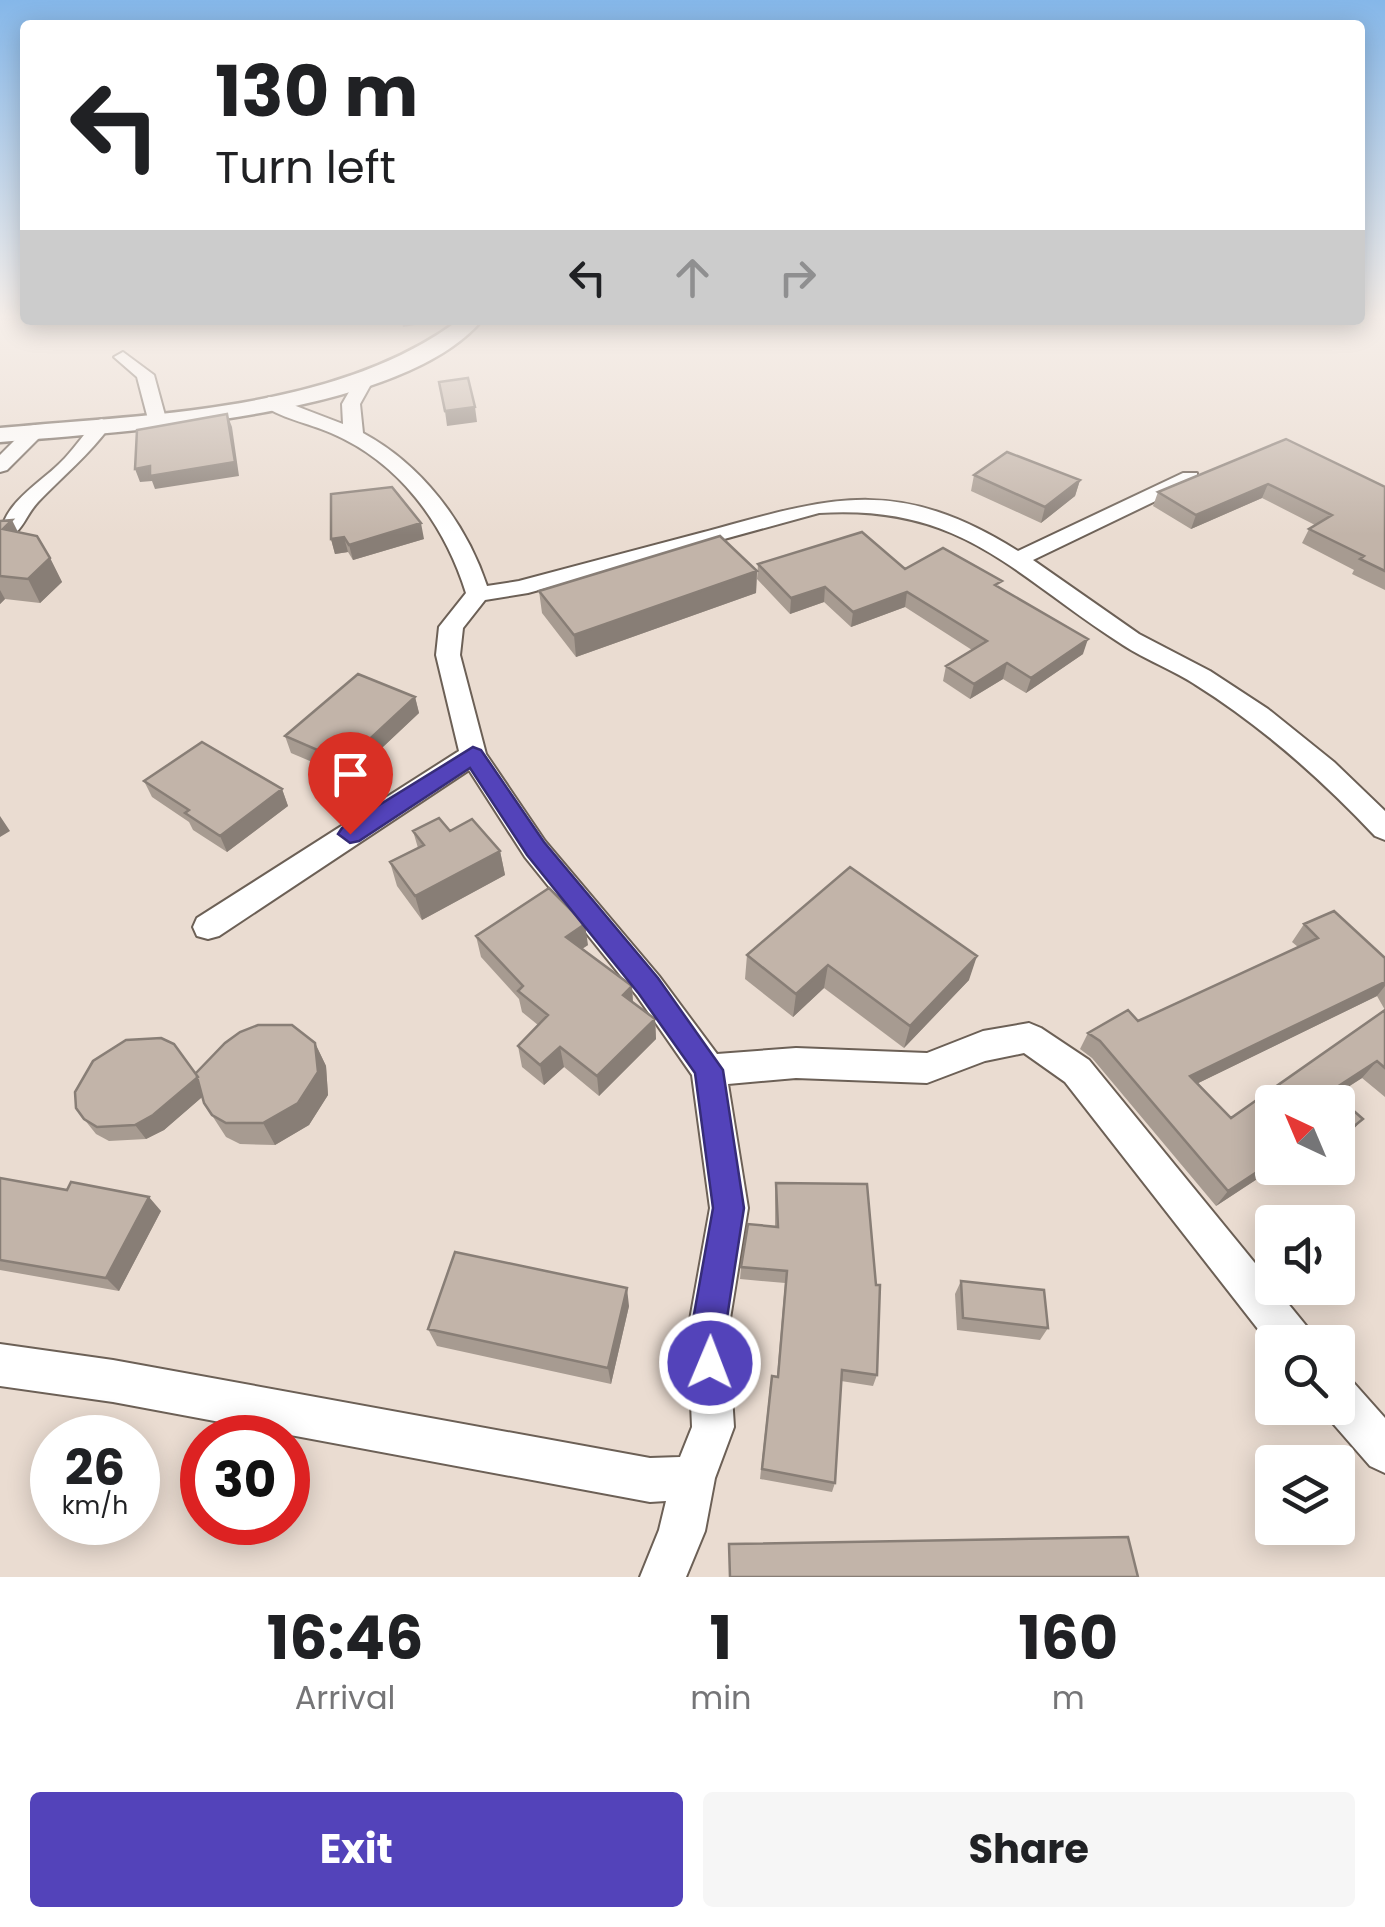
<!DOCTYPE html>
<html lang="en">
<head>
<meta charset="utf-8">
<style>
  body { margin:0; font-family:Poppins,sans-serif; background:#f6f6f6; color:#202124; height:100vh; display:flex; flex-direction:column; font-size:38px; white-space:nowrap }
  * { box-sizing:border-box; margin:0 }
  p { font-size:32px; color:#757577 }
  .icon { flex:none; width:55px; height:55px; fill:none; stroke:currentColor; stroke-width:2; stroke-linecap:round; stroke-linejoin:round }
  .map { position:relative; height:1577px; overflow:hidden }
  .drawer { display:flex; flex-direction:column; background:#fff; flex:1 }
  .drawer>* { flex:none }
  .guide { position:absolute; left:20px; top:20px; width:1345px; height:305px; border-radius:10px; box-shadow:0 5px 25px #0003; background:#fff; color:#202124; overflow:hidden }
  .needle { width:65px; rotate:316deg }
  .buttons { position:absolute; left:1255px; top:1085px; display:grid; gap:20px }
  .buttons a { display:grid; place-items:center; width:100px; height:100px; border-radius:10px; background:#fff; box-shadow:0 5px 25px #0003; font-size:50px }
  .speed { position:absolute; left:30px; top:1415px; display:flex; gap:20px; font-size:50px; font-weight:700; text-align:center }
  .speed>* { display:grid; place-content:center; width:130px; height:130px; border-radius:50%; background:#fff; box-shadow:0 5px 25px #0003; line-height:1 }
  .speed small { font-size:25px; font-weight:400 }
  .speed .limit { border:15px solid #d22; background:#fff; color:#111 }
  .pin { position:absolute; display:grid; place-items:center; width:85px; height:85px; color:#fff; margin:-102px -42px; border-radius:50% 50% 50% 0; rotate:-45deg; box-shadow:0 0 10px #0007 }
  .pin .icon { rotate:45deg }
  .me { position:absolute; width:110px; margin:-55px; rotate:1deg; stroke-linejoin:round; filter:drop-shadow(0 0 8px #0008) }
  .turn { display:flex; align-items:center; gap:35px; height:210px; padding:0 30px; font-size:45px }
  .turn .icon { width:130px; height:130px; stroke-width:2.5 }
  .turn b { display:block; font-size:70px; line-height:85px }
  .lanes { display:flex; align-items:center; height:95px; padding:0 30px; background:#0003; justify-content:center; gap:50px; direction:ltr }
  .lanes .off { opacity:.35 }
  .eta { display:flex; justify-content:space-evenly; align-items:center; height:170px; text-align:center }
  .eta b { font-size:60px; font-weight:700; line-height:70px }
  .primary-button { display:flex; gap:20px; margin-top:auto; padding:20px 30px }
  .primary-button a { flex:1; height:115px; border-radius:10px; background:#5343ba; color:#fff; font-size:40px; font-weight:700; line-height:115px; text-align:center }
  .primary-button a+a { background:#f6f6f6; color:#202124 }
  .map>svg:first-child { display:block }
  .lines { fill:none; stroke-linecap:round; stroke-linejoin:round }
  .minor-casing { stroke:#6c6056; stroke-width:4 }
  .tertiary-casing { stroke:#6c6056; stroke-width:5 }
  .minor { fill:#fff; fill-rule:evenodd }
  .tertiary { fill:#fff; fill-rule:evenodd }
  .wall { fill:#a79b91; fill-rule:evenodd }
  .shaded-wall { fill:#887e76 }
  .building { fill:#c2b4a9; stroke:#887e76; stroke-width:2.5 }
  .route { fill:#5343ba; stroke:#362c79; stroke-width:2.5 }
</style>
</head>
<body>
<div class="map">
<svg width="1385" height="1577" viewBox="0 0 1385 1577">
  <rect width="100%" height="100%" fill="#eadcd1"/>
  <g class="lines">
    <g class="minor-casing">
      <path id="minor" d="M 123,352 L 154,375 L 166,419 L 164,423 L 150,423 L 148,419 L 137,377 L 114,357 Z
        M 366,372 L 375,377 L 360,404 L 363,433 C 422,465 466,523 487,586 L 519,581 C 580,565 642,548 704,532 C 831,497 897,475 1018,551 L 1183,473 L 1197,473 L 1197,481 L 1033,560 L 1139,634 L 1210,671 L 1268,709 L 1334,762 L 1385,811 L 1385,840 L 1375,836 C 1321,779 1263,727 1196,685 C 1173,670 1146,660 1123,645 C 1012,574 963,504 819,513 L 528,593 L 485,600 L 463,628 L 460,655 L 486,754 L 545,841 L 659,976 L 717,1054 L 796,1048 L 927,1053 L 983,1031 L 1029,1023 L 1041,1028 L 1089,1060 L 1308,1328 L 1314,1342 L 1272,1342 L 1272,1347 L 1065,1082 L 1024,1053 L 985,1061 L 927,1083 L 796,1078 L 728,1084 L 748,1208 L 728,1331 L 734,1427 L 715,1478 L 705,1531 L 686,1577 L 640,1577 L 659,1530 L 666,1501 L 650,1502 L 113,1402 L 0,1386 L 0,1344 L 113,1360 L 650,1458 L 680,1457 L 692,1427 L 688,1331 L 710,1208 L 692,1075 L 637,996 L 525,857 L 469,770 L 219,936 L 208,939 L 197,936 L 193,927 L 197,918 L 459,751 L 436,655 L 439,627 L 466,593 C 444,523 399,462 331,433 C 309,423 277,418 260,402 L 269,397 L 275,398 L 343,424 L 342,404 L 360,373 Z
        M 102,419 L 111,425 C 89,455 63,476 38,502 C 24,517 23,535 0,541 C 0,503 41,484 65,458 C 76,446 85,433 95,421 Z
        M 35,425 L 44,431 L 42,435 L 7,470 L 0,472 L 0,455 L 28,427 Z
        M 1338,1376 L 1353,1382 L 1385,1418 L 1385,1473 L 1370,1466 L 1323,1412 L 1321,1408 L 1338,1408 Z"/>
    </g>
    <g class="tertiary-casing">
      <path id="tertiary" d="M 459,320 L 482,320 C 400,418 123,431 0,442 L 0,428 C 148,414 336,412 459,320 Z"/>
    </g>
    <use href="#minor" class="minor"/>
    <use href="#tertiary" class="tertiary"/>
  </g>
  <path class="wall" d="M 1286,439 L 1385,487 L 1385,590 L 1352,574 L 1354,570 L 1302,543 L 1309,529 L 1315,525 L 1262,498 L 1191,529 L 1153,506 L 1158,492 Z
    M 974,475 L 1080,480 L 1075,496 L 1041,523 L 971,491 Z
    M 331,494 L 424,539 L 353,560 L 348,552 L 335,554 L 331,539 Z
    M 0,521 L 18,532 L 50,558 L 62,582 L 40,603 L 5,599 L 0,604 Z
    M 758,564 L 905,569 L 1000,588 L 1083,654 L 1026,693 L 1003,679 L 970,699 L 943,681 L 946,666 L 972,650 L 905,607 L 851,627 L 824,602 L 790,614 L 757,579 Z
    M 757,571 L 756,593 L 576,657 L 542,613 L 539,591 Z
    M 415,697 L 419,713 L 350,778 L 291,753 L 285,736 Z
    M 144,781 L 282,789 L 288,806 L 227,852 L 193,830 L 189,822 L 152,797 Z
    M 413,831 L 450,831 L 500,851 L 505,875 L 422,920 L 397,886 L 390,862 L 418,848 Z
    M 1304,924 L 1385,958 L 1385,1097 L 1362,1078 L 1336,1095 L 1348,1135 L 1338,1143 L 1338,1102 L 1272,1168 L 1274,1168 L 1216,1206 L 1092,1058 L 1080,1049 L 1088,1033 L 1138,1021 L 1298,947 L 1292,942 ZM 1377,996 L 1385,1010 L 1231,1118 L 1198,1083 Z
    M 476,936 L 588,945 L 582,949 L 632,986 L 633,1002 L 655,1019 L 656,1039 L 599,1096 L 564,1067 L 544,1085 L 522,1067 L 518,1046 L 538,1025 L 522,1012 L 519,999 L 481,957 Z
    M 747,955 L 969,980 L 904,1048 L 824,988 L 793,1017 L 745,979 Z
    M 315,1043 L 326,1066 L 328,1095 L 309,1125 L 275,1145 L 240,1144 L 226,1137 L 204,1103 L 202,1097 L 164,1130 L 146,1139 L 109,1141 L 96,1134 L 84,1119 L 197,1075 Z
    M 0,1178 L 161,1211 L 119,1291 L 0,1270 Z
    M 776,1183 L 877,1375 L 873,1386 L 841,1381 L 835,1483 L 832,1492 L 760,1479 L 770,1386 L 777,1376 L 785,1283 L 740,1279 L 741,1267 L 775,1226 L 775,1196 Z
    M 961,1281 L 1048,1328 L 1040,1340 L 957,1330 L 955,1294 Z
    M 629,1306 L 611,1384 L 437,1346 L 428,1329 Z"/>
  <path class="shaded-wall" d="M 402,320 L 430,320 L 428,323 L 403,327 Z
    M 475,407 L 477,422 L 447,426 L 445,411 Z
    M 227,414 L 232,427 L 239,476 L 155,489 L 152,481 L 140,482 L 135,469 Z
    M 1080,480 L 1075,496 L 1041,523 L 1045,507 Z
    M 1268,484 L 1262,498 L 1191,529 L 1196,515 Z
    M 12,520 L 24,544 L 3,529 Z
    M 421,523 L 424,539 L 353,560 L 349,545 Z
    M 344,537 L 348,552 L 335,554 L 331,539 Z
    M 50,558 L 62,582 L 40,603 L 28,579 Z
    M 757,571 L 756,593 L 576,657 L 574,635 Z
    M 825,587 L 824,602 L 790,614 L 791,598 Z
    M 0,590 L 5,599 L 0,604 Z
    M 907,592 L 905,607 L 851,627 L 853,612 Z
    M 1088,639 L 1083,654 L 1026,693 L 1031,678 Z
    M 1007,663 L 1003,679 L 970,699 L 974,684 Z
    M 415,697 L 419,713 L 350,778 L 345,762 Z
    M 282,789 L 288,806 L 227,852 L 220,836 Z
    M 0,816 L 10,831 L 0,837 Z
    M 500,851 L 505,875 L 422,920 L 415,896 Z
    M 585,924 L 588,945 L 568,958 L 566,937 Z
    M 977,956 L 969,980 L 904,1048 L 910,1026 Z
    M 828,965 L 824,988 L 793,1017 L 796,994 Z
    M 1385,982 L 1385,986 L 1377,996 L 1180,1092 L 1190,1076 Z
    M 632,986 L 633,1007 L 623,995 Z
    M 655,1019 L 656,1039 L 599,1096 L 597,1076 Z
    M 315,1043 L 326,1066 L 328,1095 L 309,1125 L 275,1145 L 263,1123 Z
    M 560,1047 L 564,1067 L 544,1085 L 540,1065 Z
    M 1377,1061 L 1362,1078 L 1324,1102 L 1331,1091 Z
    M 198,1077 L 208,1092 L 164,1130 L 146,1139 L 135,1125 Z
    M 1363,1119 L 1348,1135 L 1338,1143 L 1338,1139 Z
    M 1272,1162 L 1272,1168 L 1274,1168 L 1216,1206 L 1228,1191 Z
    M 149,1197 L 161,1211 L 119,1291 L 106,1278 Z
    M 627,1288 L 629,1306 L 611,1384 L 608,1368 Z"/>
  <path class="building" d="M 468,378 L 475,407 L 445,411 L 439,382 Z
    M 227,414 L 235,462 L 150,476 L 150,466 L 135,469 L 137,430 Z
    M 1286,439 L 1385,487 L 1385,571 L 1360,559 L 1364,556 L 1309,529 L 1332,515 L 1268,484 L 1196,515 L 1158,492 Z
    M 1007,452 L 1080,480 L 1045,507 L 974,475 Z
    M 392,487 L 421,523 L 349,545 L 344,537 L 331,539 L 331,494 Z
    M 12,520 L 3,529 L 37,536 L 50,558 L 28,579 L 0,576 L 0,521 Z
    M 862,532 L 905,569 L 943,548 L 1002,581 L 995,585 L 1088,639 L 1031,678 L 1007,663 L 974,684 L 946,666 L 987,641 L 907,592 L 853,612 L 825,587 L 791,598 L 758,564 Z
    M 720,536 L 757,571 L 574,635 L 539,591 Z
    M 358,674 L 415,697 L 345,762 L 285,736 Z
    M 202,742 L 282,789 L 220,836 L 185,813 L 189,810 L 144,781 Z
    M 439,818 L 450,831 L 472,819 L 500,851 L 415,896 L 390,862 L 424,845 L 413,831 Z
    M 850,867 L 977,956 L 910,1026 L 828,965 L 796,994 L 747,955 Z
    M 549,888 L 585,924 L 566,937 L 632,986 L 623,995 L 655,1019 L 597,1076 L 560,1047 L 540,1065 L 518,1046 L 548,1015 L 518,991 L 523,986 L 476,936 Z
    M 1334,911 L 1385,958 L 1385,982 L 1190,1076 L 1231,1118 L 1385,1010 L 1385,1068 L 1377,1061 L 1331,1091 L 1363,1119 L 1338,1139 L 1338,1102 L 1272,1102 L 1272,1162 L 1228,1191 L 1100,1041 L 1088,1033 L 1128,1010 L 1138,1021 L 1318,938 L 1304,924 Z
    M 258,1025 L 292,1025 L 315,1043 L 318,1072 L 298,1103 L 263,1123 L 226,1123 L 212,1115 L 204,1103 L 196,1073 L 225,1043 L 240,1032 Z
    M 161,1038 L 174,1044 L 198,1077 L 153,1115 L 135,1125 L 97,1127 L 84,1119 L 76,1108 L 75,1092 L 93,1061 L 126,1040 Z
    M 0,1178 L 67,1190 L 71,1182 L 149,1197 L 106,1278 L 0,1260 Z
    M 776,1183 L 867,1184 L 876,1285 L 880,1285 L 877,1375 L 842,1370 L 835,1483 L 762,1469 L 772,1376 L 778,1377 L 787,1271 L 741,1267 L 748,1224 L 778,1227 Z
    M 455,1252 L 627,1288 L 608,1368 L 428,1329 Z
    M 961,1281 L 1044,1290 L 1048,1328 L 963,1318 Z
    M 1128,1537 L 1138,1577 L 730,1577 L 729,1544 Z"/>
  <linearGradient id="sky" x2="0" y2="1"><stop stop-color="#85b7e9"/><stop offset="0.59" stop-color="#f6efea"/><stop offset="1" stop-color="#f6efea" stop-opacity="0"/></linearGradient>
  <rect width="1385" height="535" fill="url(#sky)"/>
  <path class="route" d="M 473,747 L 481,750 L 544,842 L 658,978 L 723,1070 L 744,1208 L 725,1331 L 727,1363 L 722,1375 L 710,1380 L 697,1375 L 692,1363 L 691,1331 L 713,1208 L 695,1073 L 639,994 L 527,855 L 470,768 L 359,841 L 350,843 L 338,834 L 342,828 Z"/>
</svg>
<div class="buttons">
<a><svg class="needle" viewBox="-14 -14 28 28"><path d="M0-13l5 13h-10z" fill="#e53935"/><path d="M0 13l5-13h-10z" fill="#757577"/></svg></a>
<a><svg class="icon" aria-label="sound" viewBox="0 0 24 24"><path d="M4 9h4l5-4v14l-5-4H4zM17 9q2 3 0 6"/></svg></a>
<a><svg class="icon" aria-label="search" viewBox="0 0 24 24"><circle cx="10" cy="10" r="6"/><path d="M15 15l6 6"/></svg></a>
<a><svg class="icon" aria-label="layers" viewBox="0 0 24 24"><path d="M12 4l9 5-9 5-9-5zM3 14l9 5 9-5"/></svg></a>
</div>
<div class="speed"><div>26<small>km/h</small></div><div class="limit">30</div></div>
<div class="pin" style="left:350px;top:834px;background:#d93025"><svg class="icon" aria-label="arrive" viewBox="0 0 24 24"><path d="M6 21V4h12l-3 4 3 4H6"/></svg></div>
<svg class="me" style="left:710px;top:1363px" viewBox="-20 -20 40 40"><circle r="17" fill="#5343ba" stroke="#fff" stroke-width="3"/><path d="M0-11L8 9 0 5-8 9z" fill="#fff"/></svg>
<div class="guide">
<div class="turn"><svg class="icon" aria-label="left" viewBox="0 0 24 24"><path d="M17 20v-9H6M10 6l-5 5 5 5"/></svg><div><b>130 m</b>Turn left</div></div>
<div class="lanes"><svg class="icon" aria-label="left" viewBox="0 0 24 24"><path d="M17 20v-9H6M10 6l-5 5 5 5"/></svg><svg class="icon off" aria-label="ahead" viewBox="0 0 24 24"><path d="M12 20V5M6 11l6-6 6 6"/></svg><svg class="icon off" aria-label="right" viewBox="0 0 24 24"><path d="M7 20v-9h11M14 6l5 5-5 5"/></svg></div>
</div>
</div>
<section class="drawer">
<div class="eta">
<div><b>16:46</b><p>Arrival</p></div>
<div><b>1</b><p>min</p></div>
<div><b>160</b><p>m</p></div>
</div>
<div class="primary-button"><a>Exit</a><a>Share</a></div>
</section>
</body>
</html>
